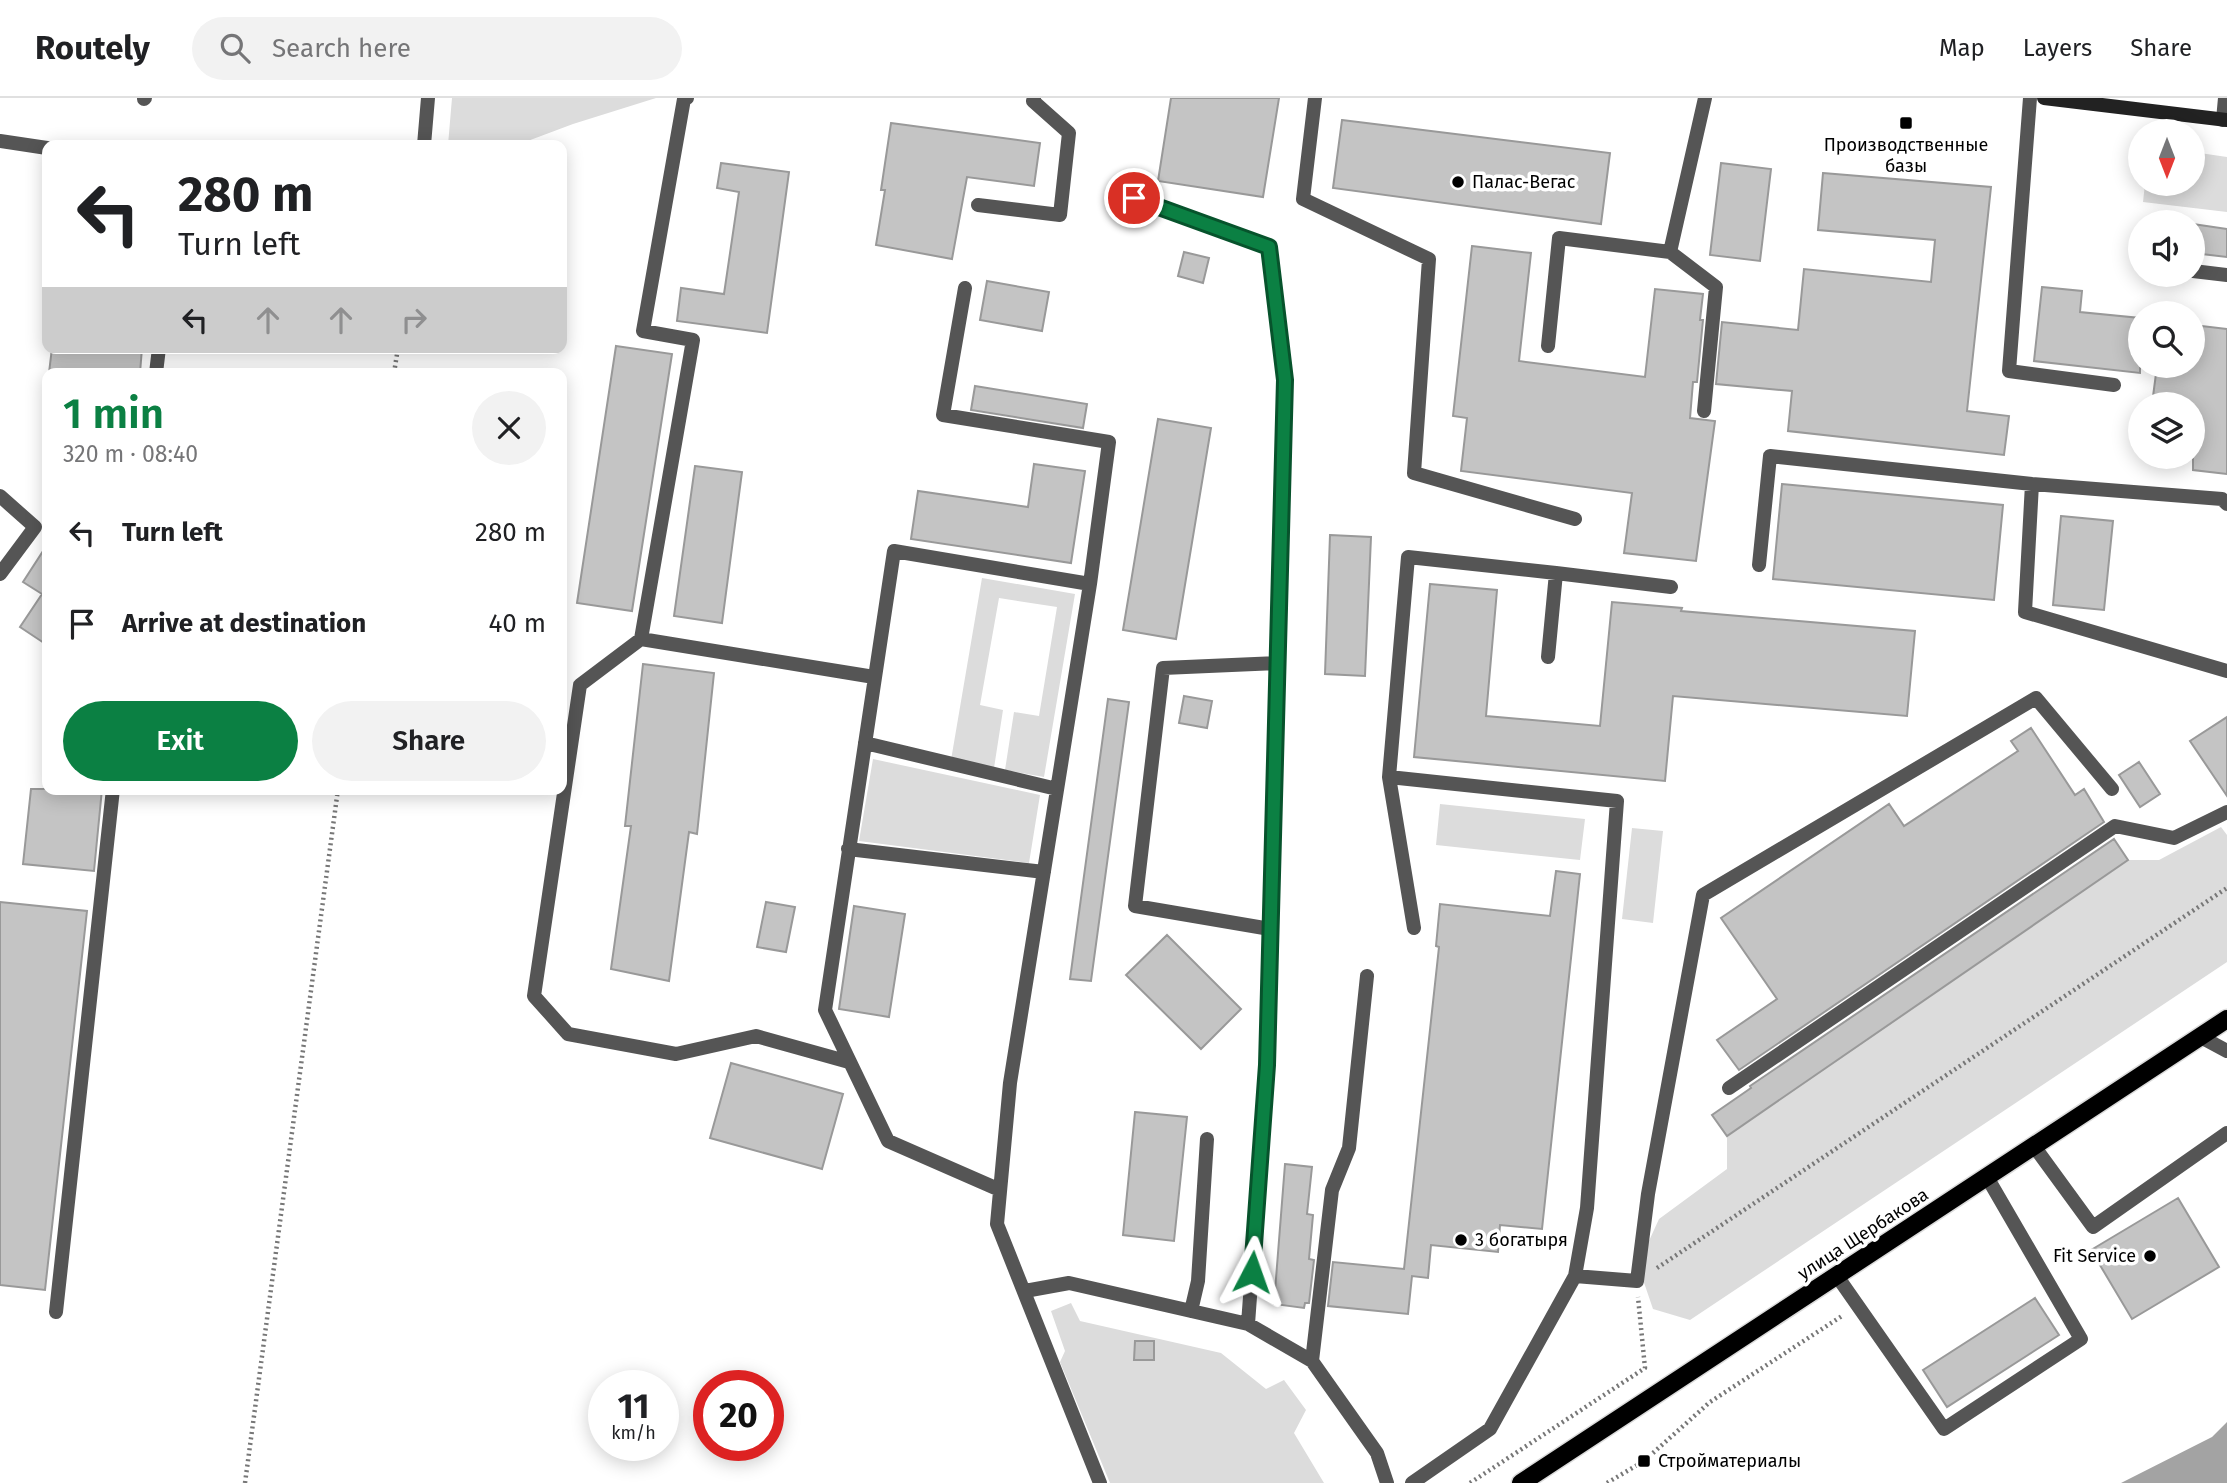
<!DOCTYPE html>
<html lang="en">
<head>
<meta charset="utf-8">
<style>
  body { margin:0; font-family:"Fira Sans",sans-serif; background:#f2f2f2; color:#202124; height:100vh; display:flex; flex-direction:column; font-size:26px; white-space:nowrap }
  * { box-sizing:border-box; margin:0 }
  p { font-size:23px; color:#757577 }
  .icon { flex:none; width:38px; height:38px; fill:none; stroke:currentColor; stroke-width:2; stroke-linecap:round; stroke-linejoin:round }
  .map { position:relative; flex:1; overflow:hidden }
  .side { position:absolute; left:42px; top:270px; width:525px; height:427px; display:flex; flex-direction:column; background:#fff; border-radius:14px; box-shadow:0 4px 18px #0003 }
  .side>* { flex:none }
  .top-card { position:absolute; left:42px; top:42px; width:525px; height:214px; border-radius:14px; box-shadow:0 4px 18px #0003; background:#fff; color:#202124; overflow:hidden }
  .needle { width:46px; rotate:180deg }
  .fabs { position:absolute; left:2128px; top:21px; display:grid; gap:14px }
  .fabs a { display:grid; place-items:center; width:77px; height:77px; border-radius:50%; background:#fff; box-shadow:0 4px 18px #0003; font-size:35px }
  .speed { position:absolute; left:588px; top:1272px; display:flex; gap:14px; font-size:35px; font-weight:700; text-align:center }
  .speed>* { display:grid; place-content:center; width:91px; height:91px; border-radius:50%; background:#fff; box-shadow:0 4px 18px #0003; line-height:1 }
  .speed small { font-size:18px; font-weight:400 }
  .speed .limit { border:10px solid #d22; background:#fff; color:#111 }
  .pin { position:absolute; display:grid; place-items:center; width:60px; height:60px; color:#fff; margin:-30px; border:4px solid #fff; border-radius:50%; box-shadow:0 2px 7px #0007 }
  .me { position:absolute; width:77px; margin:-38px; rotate:4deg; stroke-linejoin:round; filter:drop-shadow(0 0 5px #0008) }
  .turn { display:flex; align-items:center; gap:24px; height:147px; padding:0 21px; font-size:32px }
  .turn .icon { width:91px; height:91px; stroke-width:2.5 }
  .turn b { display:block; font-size:49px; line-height:60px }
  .lanes { display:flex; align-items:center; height:66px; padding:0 21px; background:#0003; justify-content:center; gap:35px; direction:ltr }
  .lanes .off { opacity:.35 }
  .round { display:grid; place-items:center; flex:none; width:74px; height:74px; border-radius:37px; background:#f2f2f2 }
  .overview { display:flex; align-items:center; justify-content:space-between; height:119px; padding:0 21px }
  h1 { font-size:42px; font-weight:600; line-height:52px; color:#0b8043 }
  .primary-button { display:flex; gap:14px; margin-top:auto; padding:14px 21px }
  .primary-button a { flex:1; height:80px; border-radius:42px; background:#0b8043; color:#fff; font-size:28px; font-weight:600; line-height:80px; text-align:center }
  .primary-button a+a { background:#f2f2f2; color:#202124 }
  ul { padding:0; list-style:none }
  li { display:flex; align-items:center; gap:21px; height:91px; padding:0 21px }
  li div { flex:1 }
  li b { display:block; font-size:26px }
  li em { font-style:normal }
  header { display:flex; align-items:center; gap:42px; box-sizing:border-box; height:98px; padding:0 35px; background:#fff; border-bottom:2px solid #e0e0e0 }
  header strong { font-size:33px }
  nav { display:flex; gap:38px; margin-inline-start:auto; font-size:24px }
  .search { width:490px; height:63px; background:#f2f2f2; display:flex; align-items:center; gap:18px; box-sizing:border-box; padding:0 24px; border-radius:38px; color:#757577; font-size:26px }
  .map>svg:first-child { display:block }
  .green { fill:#dcdcdc }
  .water { fill:#a3a3a3 }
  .building { fill:#c4c4c4; stroke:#999; stroke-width:2 }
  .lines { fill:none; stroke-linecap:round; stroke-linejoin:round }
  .primary-casing { stroke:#dbdbdb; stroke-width:21 }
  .path { stroke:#777; stroke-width:4.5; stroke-dasharray:2 3.5; stroke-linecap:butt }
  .lane { stroke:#555; stroke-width:14 }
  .secondary { stroke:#222; stroke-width:14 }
  .primary { stroke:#000; stroke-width:18 }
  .route-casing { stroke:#07532c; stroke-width:18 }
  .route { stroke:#0b8043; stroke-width:12 }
  .poi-dot { fill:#000; stroke:#fff; stroke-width:2.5 }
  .labels { text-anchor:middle; stroke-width:7; stroke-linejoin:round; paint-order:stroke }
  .poi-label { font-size:18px; fill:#000; stroke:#fff; text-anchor:start }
  .street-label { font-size:18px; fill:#000; stroke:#fff }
</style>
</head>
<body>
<header>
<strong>Routely</strong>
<div class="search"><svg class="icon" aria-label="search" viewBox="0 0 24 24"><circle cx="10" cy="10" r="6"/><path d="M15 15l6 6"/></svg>Search here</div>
<nav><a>Map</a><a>Layers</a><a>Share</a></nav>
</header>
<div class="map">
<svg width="2227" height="1385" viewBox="0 0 2227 1385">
  <rect width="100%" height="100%" fill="#fff"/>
  <path class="green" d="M 452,0 L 656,0 L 573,26 L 517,47 L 448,47 Z
    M 2193,54 L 2227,59 L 2227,114 L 2143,104 L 2145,86 L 2193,86 Z
    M 982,480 L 1075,496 L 1044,679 L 1005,672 L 1014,614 L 1039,618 L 1057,509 L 999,500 L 980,607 L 1003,612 L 994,670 L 951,662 Z
    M 873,661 L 1040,697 L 1029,765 L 859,743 Z
    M 1440,706 L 1585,721 L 1580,762 L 1436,747 Z
    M 2221,729 L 2227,737 L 2227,864 L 1690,1222 L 1653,1211 L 1638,1167 L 1659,1121 L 1727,1071 L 1727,1038 L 2128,762 L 2159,762 Z
    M 1632,730 L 1663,733 L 1653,825 L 1622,821 Z
    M 1071,1205 L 1080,1223 L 1221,1255 L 1266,1291 L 1284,1282 L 1306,1312 L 1294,1335 L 1324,1385 L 1110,1385 L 1060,1264 L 1065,1253 L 1051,1213 Z"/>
  <path class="water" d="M 2227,1324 L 2227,1385 L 2121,1385 L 2212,1339 Z"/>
  <path class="building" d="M 1171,0 L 1279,0 L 1263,99 L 1158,83 Z
    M 1342,22 L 1610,55 L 1601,126 L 1333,90 Z
    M 891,25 L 1040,45 L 1034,88 L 967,79 L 952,161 L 876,147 L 885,92 L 881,92 Z
    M 721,65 L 789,74 L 767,235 L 677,223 L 681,190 L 724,196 L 739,94 L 717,90 Z
    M 1721,65 L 1771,71 L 1760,163 L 1710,157 Z
    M 1823,75 L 1991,89 L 1967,313 L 2009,318 L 2004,357 L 1788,333 L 1792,293 L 1716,286 L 1722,224 L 1798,232 L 1804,171 L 1931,184 L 1935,142 L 1818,132 Z
    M 2193,126 L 2227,131 L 2227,159 L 2193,155 Z
    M 1472,148 L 1531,155 L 1519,263 L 1645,279 L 1655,191 L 1703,196 L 1700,222 L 1703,222 L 1697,284 L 1693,284 L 1690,320 L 1715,323 L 1696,463 L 1624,455 L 1632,395 L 1461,373 L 1467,320 L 1453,318 Z
    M 1184,154 L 1209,160 L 1203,185 L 1178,178 Z
    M 987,183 L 1049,194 L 1042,233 L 980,222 Z
    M 2042,189 L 2082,193 L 2080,214 L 2140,220 L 2140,275 L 2034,263 Z
    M 2193,227 L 2227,231 L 2227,376 L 2193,372 L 2193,306 L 2152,306 L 2157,268 L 2193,268 Z
    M 616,248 L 672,256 L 632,513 L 577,505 Z
    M 52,250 L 142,250 L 140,275 L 49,275 Z
    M 975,288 L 1087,306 L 1083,330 L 971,312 Z
    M 1158,321 L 1211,330 L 1176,541 L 1123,532 Z
    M 1034,366 L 1085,373 L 1071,465 L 911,441 L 918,393 L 1028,409 Z
    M 695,368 L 742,374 L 722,525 L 674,518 Z
    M 1782,386 L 2003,407 L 1994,502 L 1773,481 Z
    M 2061,418 L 2113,423 L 2104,512 L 2053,507 Z
    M 1330,437 L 1371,439 L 1365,578 L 1325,576 Z
    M 47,447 L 47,547 L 20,529 L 42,496 L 23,484 Z
    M 1430,486 L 1497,492 L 1486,618 L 1600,628 L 1612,504 L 1682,510 L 1681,513 L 1915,533 L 1907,618 L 1673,598 L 1665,683 L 1414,659 Z
    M 643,566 L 714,575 L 697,736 L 689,734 L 669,883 L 611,871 L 631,728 L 625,728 Z
    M 1184,598 L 1212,603 L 1207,630 L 1179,625 Z
    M 1108,601 L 1129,604 L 1091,883 L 1070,881 Z
    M 2227,619 L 2227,698 L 2190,643 Z
    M 2031,630 L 2075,697 L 2084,691 L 2104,724 L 1739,972 L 1717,942 L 1777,901 L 1721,820 L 1889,706 L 1904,728 L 2018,653 L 2011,643 Z
    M 2139,664 L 2160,696 L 2140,709 L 2119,677 Z
    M 31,691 L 102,691 L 94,773 L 23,766 Z
    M 2114,741 L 2128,762 L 1727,1038 L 1712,1017 L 1751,990 L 1750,988 Z
    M 1556,773 L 1580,776 L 1542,1131 L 1500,1127 L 1498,1154 L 1431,1147 L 1428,1180 L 1412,1178 L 1408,1216 L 1328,1208 L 1333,1164 L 1404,1171 L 1439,849 L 1436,848 L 1440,806 L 1550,818 Z
    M 0,804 L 87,813 L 45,1192 L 0,1187 Z
    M 766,804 L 795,809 L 786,854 L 757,849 Z
    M 854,808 L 905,816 L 889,919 L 839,911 Z
    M 1167,837 L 1241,911 L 1201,951 L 1126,877 Z
    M 731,965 L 843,996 L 822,1071 L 710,1040 Z
    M 1135,1014 L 1187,1019 L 1174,1143 L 1123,1137 Z
    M 1285,1066 L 1312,1069 L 1307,1116 L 1313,1117 L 1309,1161 L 1314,1162 L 1309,1205 L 1305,1205 L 1304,1210 L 1274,1206 Z
    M 2178,1100 L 2219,1169 L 2132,1221 L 2091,1152 Z
    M 2035,1200 L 2059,1237 L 1947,1309 L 1923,1272 Z
    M 1135,1243 L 1154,1243 L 1154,1262 L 1134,1262 Z"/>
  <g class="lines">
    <g class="primary-casing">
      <path id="primary" d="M 1521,1385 L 2227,921"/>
    </g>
    <path class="path" d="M 394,275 L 398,250
      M 1657,1170 L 2227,790
      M 245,1385 L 338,691
      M 1470,1385 L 1645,1270 L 1638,1199
      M 1607,1385 L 1644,1363 L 1710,1304 L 1842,1218"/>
    <path class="lane" d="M 687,0 L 684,1 L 643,233 L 693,242 L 641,541 L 874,579
      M 1315,0 L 1303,101 L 1429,161 L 1414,375 L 1575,421
      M 2030,0 L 2009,273 L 2114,287
      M 144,1 L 145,0
      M 2223,22 L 2225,0
      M 0,43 L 47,50
      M 424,47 L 428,0
      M 1134,100 L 1269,149 L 1285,282 L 1267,967 L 1248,1226
      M 978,107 L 1060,117 L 1069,35 L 1033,3 L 1034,0
      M 1670,154 L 1716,189 L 1704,313
      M 2193,173 L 2227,177
      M 965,190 L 943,317 L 1109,344 L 1090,486 L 1010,985 L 997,1126 L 1100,1385
      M 1548,248 L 1559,140 L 1670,154 L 1705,0
      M 156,275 L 159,250
      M 2032,386 L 2025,514 L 2227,573
      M 0,398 L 35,429 L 0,476
      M 1759,467 L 1770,358 L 2032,386 L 2222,401 L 2227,406
      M 1556,475 L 1671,489
      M 641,541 L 580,587 L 534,898 L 568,936 L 676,956 L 756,938 L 849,964
      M 865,645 L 1057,691
      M 1389,679 L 1414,830
      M 848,751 L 1044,774
      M 1270,831 L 1135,808 L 1163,570 L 1277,565
      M 1367,878 L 1349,1050 L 1332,1092 L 1312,1263 L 1377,1355 L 1387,1385
      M 2201,939 L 2227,953
      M 1729,990 L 2115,728 L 2174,740 L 2227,714
      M 2034,1048 L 2093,1129 L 2227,1035
      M 1000,1092 L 888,1043 L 825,912 L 894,453 L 1090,486
      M 1575,1178 L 1637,1183 L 1648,1096 L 1703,797 L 2036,600 L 2112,691
      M 1837,1178 L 1944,1331 L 2081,1241 L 1987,1079
      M 1025,1193 L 1069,1185 L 1248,1226 L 1312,1263
      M 1191,1213 L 1198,1183 L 1207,1041
      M 56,1214 L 113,691
      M 1412,1385 L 1490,1331 L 1575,1178 L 1587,1110 L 1617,703 L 1389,679 L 1408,459 L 1556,475 L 1548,559"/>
    <path class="secondary" d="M 2044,0 L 2227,22"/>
    <use href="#primary" class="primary"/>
  </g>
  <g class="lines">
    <g class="route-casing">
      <path id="route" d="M 1134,100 L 1269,149 L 1285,282 L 1267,967 L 1252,1174"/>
    </g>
    <use href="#route" class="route"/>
  </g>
  <g class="poi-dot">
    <rect x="1899" y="18" width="14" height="14" rx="3.5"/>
    <circle cx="1458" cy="84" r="7"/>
    <circle cx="1461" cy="1142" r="7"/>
    <circle cx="2150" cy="1158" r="7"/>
    <rect x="1637" y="1356" width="14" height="14" rx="3.5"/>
  </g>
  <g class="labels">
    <g class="poi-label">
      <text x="1906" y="53" text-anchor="middle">Производственные<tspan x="1906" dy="21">базы</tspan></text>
      <text x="1472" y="90">Палас-Вегас</text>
      <text x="1475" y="1148">3 богатыря</text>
      <text x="2136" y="1164" text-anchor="end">Fit Service</text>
      <text x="1658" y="1369">Стройматериалы</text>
    </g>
    <g class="street-label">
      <text transform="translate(1863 1136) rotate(-33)" y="6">улица Щербакова</text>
    </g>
  </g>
</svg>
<div class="fabs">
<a><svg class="needle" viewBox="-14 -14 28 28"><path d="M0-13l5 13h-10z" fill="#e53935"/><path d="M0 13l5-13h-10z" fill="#757577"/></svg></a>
<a><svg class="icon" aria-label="sound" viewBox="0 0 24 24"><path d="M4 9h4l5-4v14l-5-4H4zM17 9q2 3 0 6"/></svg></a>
<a><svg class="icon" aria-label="search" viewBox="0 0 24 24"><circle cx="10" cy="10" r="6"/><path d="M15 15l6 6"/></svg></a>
<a><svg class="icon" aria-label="layers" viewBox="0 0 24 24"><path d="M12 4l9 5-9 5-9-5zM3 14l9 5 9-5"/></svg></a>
</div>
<div class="speed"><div>11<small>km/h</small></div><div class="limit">20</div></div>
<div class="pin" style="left:1134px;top:100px;background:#d93025"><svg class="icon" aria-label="arrive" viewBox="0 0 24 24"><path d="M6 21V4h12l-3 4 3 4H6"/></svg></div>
<svg class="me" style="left:1252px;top:1174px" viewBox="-20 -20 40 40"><path d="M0-17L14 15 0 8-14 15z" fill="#0b8043" stroke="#fff" stroke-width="4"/></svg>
<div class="top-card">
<div class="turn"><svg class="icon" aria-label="left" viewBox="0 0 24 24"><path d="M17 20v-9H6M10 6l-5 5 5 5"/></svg><div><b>280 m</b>Turn left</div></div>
<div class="lanes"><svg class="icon" aria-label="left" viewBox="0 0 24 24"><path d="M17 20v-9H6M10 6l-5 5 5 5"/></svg><svg class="icon off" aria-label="ahead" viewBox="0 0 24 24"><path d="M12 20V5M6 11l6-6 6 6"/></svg><svg class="icon off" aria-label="ahead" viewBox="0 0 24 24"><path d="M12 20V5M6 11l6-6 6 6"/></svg><svg class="icon off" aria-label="right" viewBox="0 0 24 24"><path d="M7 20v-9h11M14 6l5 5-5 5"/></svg></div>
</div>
<section class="side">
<div class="overview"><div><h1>1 min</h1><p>320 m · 08:40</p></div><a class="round"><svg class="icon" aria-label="close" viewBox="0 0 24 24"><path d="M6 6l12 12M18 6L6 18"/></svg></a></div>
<ul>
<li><svg class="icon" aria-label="left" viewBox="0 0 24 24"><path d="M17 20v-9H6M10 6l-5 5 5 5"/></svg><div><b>Turn left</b></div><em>280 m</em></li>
<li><svg class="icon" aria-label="arrive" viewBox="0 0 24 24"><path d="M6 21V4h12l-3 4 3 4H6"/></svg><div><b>Arrive at destination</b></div><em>40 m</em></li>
</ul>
<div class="primary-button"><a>Exit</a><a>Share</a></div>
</section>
</div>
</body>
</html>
